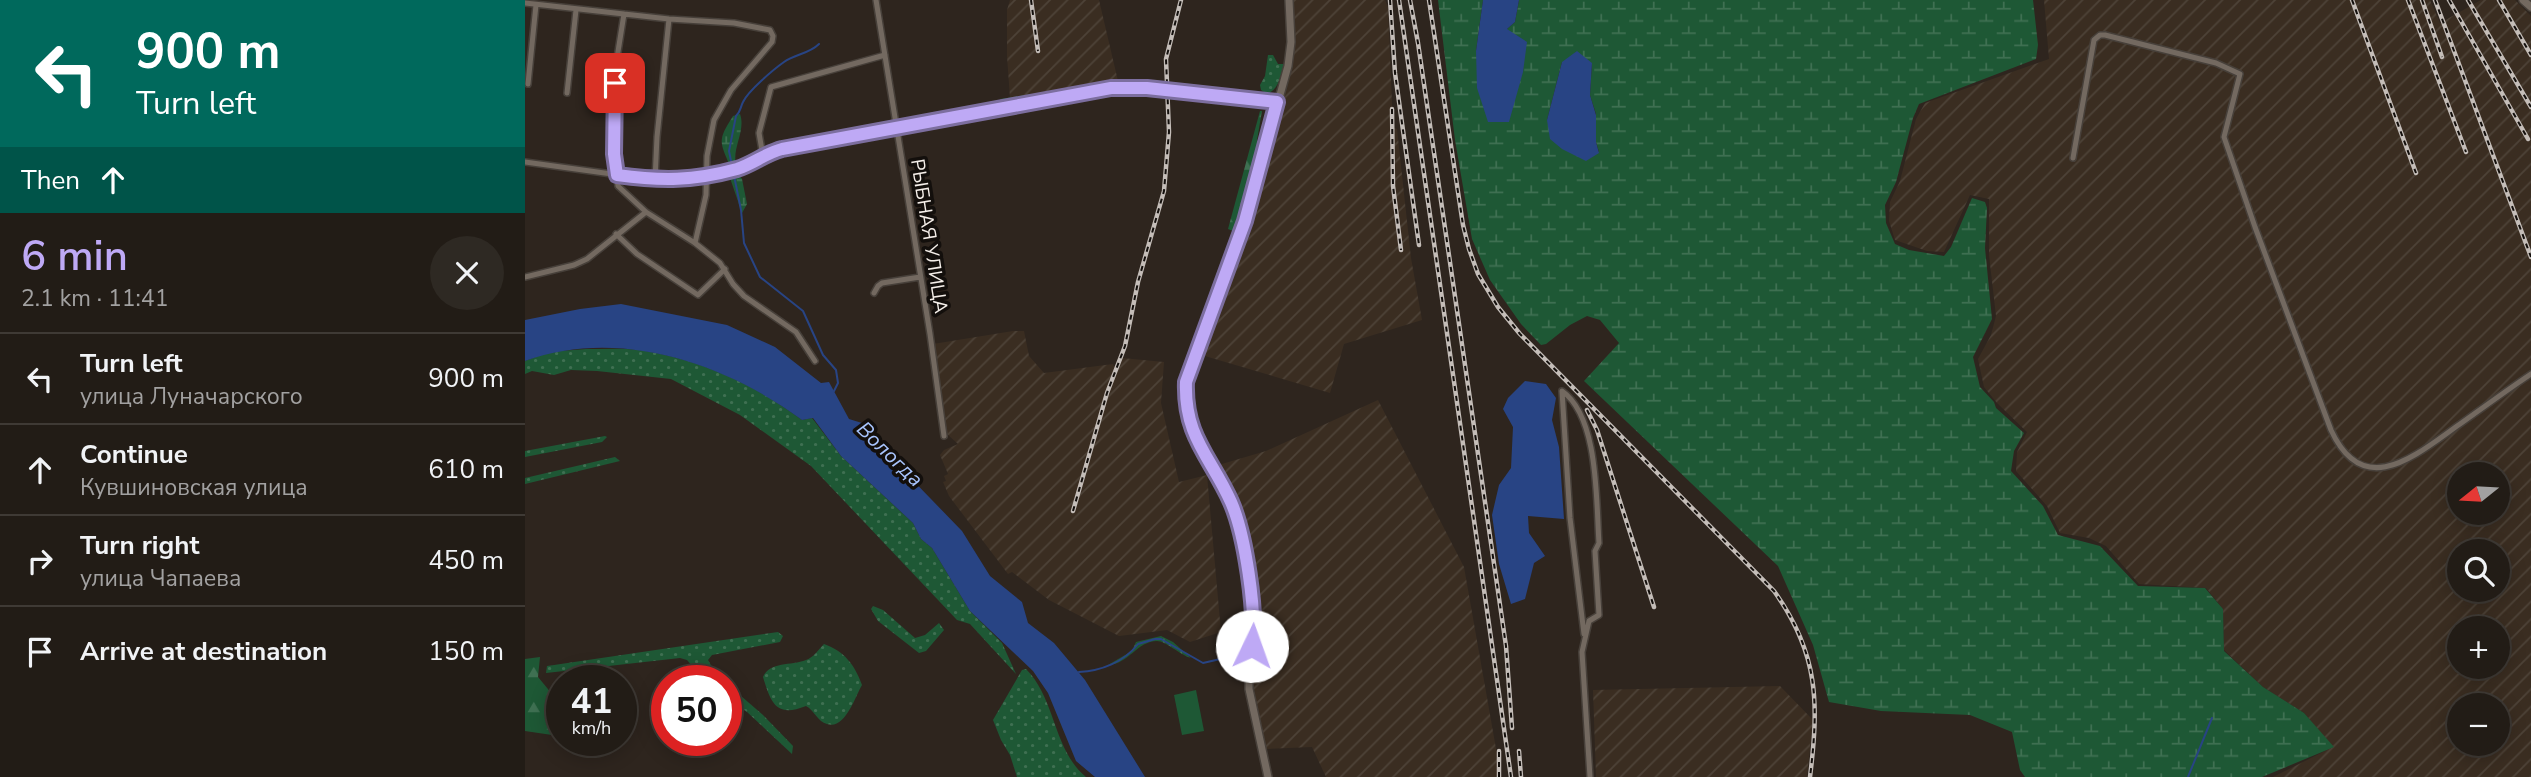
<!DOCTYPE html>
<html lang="en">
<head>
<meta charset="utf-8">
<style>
  body { margin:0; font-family:"Nunito Sans",sans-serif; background:#2e2923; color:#f1f3f6; height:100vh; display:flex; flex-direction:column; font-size:26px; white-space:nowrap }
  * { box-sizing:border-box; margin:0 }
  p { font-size:23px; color:#a2a1a1 }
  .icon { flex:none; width:38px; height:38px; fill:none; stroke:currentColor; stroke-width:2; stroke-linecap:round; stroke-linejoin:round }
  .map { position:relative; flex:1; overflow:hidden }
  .side { display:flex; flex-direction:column; background:#221c16; width:525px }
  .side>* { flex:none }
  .top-card { background:#00695c; color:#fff; overflow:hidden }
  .needle { width:46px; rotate:252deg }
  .controls { position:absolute; left:1922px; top:462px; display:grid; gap:14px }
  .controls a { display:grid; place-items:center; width:63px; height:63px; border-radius:50%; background:#221c16; box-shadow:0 4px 18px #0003,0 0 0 2px #3f3a35; font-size:35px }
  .speed { position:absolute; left:21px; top:665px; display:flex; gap:14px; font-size:35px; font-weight:700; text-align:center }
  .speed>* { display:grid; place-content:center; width:91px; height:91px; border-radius:50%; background:#221c16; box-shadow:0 4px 18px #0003,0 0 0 2px #3f3a35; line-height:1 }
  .speed small { font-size:18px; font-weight:400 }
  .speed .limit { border:10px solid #d22; background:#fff; color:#111 }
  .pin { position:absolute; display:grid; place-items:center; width:60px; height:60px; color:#fff; margin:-30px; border-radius:14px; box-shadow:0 4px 10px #0006 }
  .me { position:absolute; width:77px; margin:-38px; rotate:3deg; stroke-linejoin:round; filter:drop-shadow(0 0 5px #0008) }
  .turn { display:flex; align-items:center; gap:24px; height:147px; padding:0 21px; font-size:32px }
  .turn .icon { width:91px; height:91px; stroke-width:2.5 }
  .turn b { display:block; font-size:49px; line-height:60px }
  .then { display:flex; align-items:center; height:66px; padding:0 21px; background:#0003; gap:14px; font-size:26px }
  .round { display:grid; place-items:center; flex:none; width:74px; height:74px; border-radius:37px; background:#2e2923 }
  .headline { display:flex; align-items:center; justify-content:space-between; height:119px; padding:0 21px }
  h1 { font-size:42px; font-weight:600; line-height:52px; color:#bea9f5 }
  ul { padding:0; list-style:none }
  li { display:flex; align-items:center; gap:21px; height:91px; padding:0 21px; border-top:2px solid #3f3a35 }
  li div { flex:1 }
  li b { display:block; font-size:26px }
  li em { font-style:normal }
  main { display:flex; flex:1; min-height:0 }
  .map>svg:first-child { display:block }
  .industrial { fill:url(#industrial-furrows); fill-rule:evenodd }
  .green { fill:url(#green-dots) }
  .forest { fill:url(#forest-firs) }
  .wetland { fill:url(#wetland-marsh); fill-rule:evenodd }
  .pitch { fill:#1e5835 }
  .water { fill:#284484 }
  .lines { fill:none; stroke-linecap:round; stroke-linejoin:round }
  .stream { stroke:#284484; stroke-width:2 }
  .street-casing { stroke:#47403a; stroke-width:8 }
  .secondary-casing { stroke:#47403a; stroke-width:10 }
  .street { stroke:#736960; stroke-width:5 }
  .secondary { stroke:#736960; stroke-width:7 }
  .rail-casing { stroke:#c4bdb8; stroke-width:4.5 }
  .rail { stroke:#130f0c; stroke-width:2; stroke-dasharray:5; stroke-linecap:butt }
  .route-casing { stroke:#7c6e9f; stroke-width:18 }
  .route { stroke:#bea9f5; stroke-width:12 }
  .labels { text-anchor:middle; stroke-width:7; stroke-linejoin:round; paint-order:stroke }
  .street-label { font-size:19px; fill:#f5efea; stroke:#130f0c }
  .water-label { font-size:21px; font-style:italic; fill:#a8c4fd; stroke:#130f0c }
</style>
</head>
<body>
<main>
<section class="side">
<div class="top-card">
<div class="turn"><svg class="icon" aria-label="left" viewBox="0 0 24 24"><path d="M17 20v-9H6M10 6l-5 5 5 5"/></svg><div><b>900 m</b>Turn left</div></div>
<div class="then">Then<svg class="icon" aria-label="ahead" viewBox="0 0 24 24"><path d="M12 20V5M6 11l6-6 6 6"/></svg></div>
</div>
<div class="headline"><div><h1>6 min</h1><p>2.1 km · 11:41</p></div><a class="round"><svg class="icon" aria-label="close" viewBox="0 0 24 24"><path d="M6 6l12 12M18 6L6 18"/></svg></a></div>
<ul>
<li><svg class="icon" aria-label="left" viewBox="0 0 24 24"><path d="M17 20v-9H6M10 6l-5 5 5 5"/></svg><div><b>Turn left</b><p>улица Луначарского</p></div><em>900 m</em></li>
<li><svg class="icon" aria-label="ahead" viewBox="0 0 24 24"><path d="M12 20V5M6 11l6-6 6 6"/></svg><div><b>Continue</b><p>Кувшиновская улица</p></div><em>610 m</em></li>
<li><svg class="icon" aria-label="right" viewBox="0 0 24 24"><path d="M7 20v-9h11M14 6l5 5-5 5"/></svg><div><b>Turn right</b><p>улица Чапаева</p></div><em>450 m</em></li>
<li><svg class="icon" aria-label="arrive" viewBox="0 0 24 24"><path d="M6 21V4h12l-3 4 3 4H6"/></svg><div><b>Arrive at destination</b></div><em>150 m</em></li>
</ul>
</section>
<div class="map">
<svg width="2006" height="777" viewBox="0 0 2006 777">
  <defs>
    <pattern id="industrial-furrows" width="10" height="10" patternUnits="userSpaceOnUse" patternTransform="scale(1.75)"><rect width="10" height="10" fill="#3a2d21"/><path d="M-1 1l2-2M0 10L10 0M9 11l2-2" fill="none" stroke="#4d4237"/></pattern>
    <pattern id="green-dots" width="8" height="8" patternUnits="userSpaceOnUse" patternTransform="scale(1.75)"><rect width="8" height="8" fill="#1e5835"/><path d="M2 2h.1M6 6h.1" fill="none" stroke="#3f7052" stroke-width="1.8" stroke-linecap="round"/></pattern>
    <pattern id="forest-firs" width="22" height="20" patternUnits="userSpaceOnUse" patternTransform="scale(1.75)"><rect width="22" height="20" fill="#1e5835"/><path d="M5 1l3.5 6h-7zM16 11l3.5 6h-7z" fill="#3f7052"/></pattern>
    <pattern id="wetland-marsh" width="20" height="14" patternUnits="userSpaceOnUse" patternTransform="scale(1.75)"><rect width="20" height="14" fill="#1e5835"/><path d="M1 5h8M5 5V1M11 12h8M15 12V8" fill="none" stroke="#3f7052"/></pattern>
  </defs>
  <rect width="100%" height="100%" fill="#2e251e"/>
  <path class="industrial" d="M 485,0 L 574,0 L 593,81 L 485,98 L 482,56 L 482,10 Z
    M 766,0 L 860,0 L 863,7 L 868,128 L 872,129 L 886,258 L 897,320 L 819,344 L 805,393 L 673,354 L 719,235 L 769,47 L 770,25 Z
    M 1519,0 L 1905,0 L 1915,23 L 1956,0 L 1990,0 L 2006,16 L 2006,777 L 1748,777 L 1808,747 L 1779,713 L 1738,687 L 1699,650 L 1698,609 L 1681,588 L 1614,584 L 1581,546 L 1564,538 L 1535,533 L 1522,506 L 1491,471 L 1492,452 L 1502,432 L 1472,403 L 1459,387 L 1453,359 L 1466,335 L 1471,316 L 1464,255 L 1464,199 L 1445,195 L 1419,252 L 1402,251 L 1370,240 L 1364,221 L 1365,202 L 1375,181 L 1391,119 L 1400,103 L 1524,59 ZM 1934,474 L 1972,474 L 1972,513 L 1934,513 ZM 1934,551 L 1972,551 L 1972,590 L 1934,590 ZM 1934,628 L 1972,628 L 1972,667 L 1934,667 ZM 1934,705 L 1972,705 L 1972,744 L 1934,744 Z
    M 488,331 L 499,331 L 504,356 L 519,373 L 588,364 L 589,366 L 595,366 L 597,358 L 639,362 L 636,403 L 654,482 L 682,475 L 696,632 L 665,642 L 642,630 L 594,636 L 524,600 L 487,572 L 483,574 L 424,496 L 418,482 L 421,481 L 419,476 L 423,474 L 415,455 L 419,450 L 433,444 L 422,434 L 408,344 Z
    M 853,400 L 939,567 L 976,777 L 801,777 L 787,747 L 741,749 L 729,689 L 728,666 L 733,621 L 731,602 L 711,504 L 690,466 L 741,451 Z
    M 1255,686 L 1288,720 L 1282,777 L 1071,777 L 1068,690 Z"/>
  <path class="green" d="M 743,55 L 748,55 L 753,64 L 759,64 C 755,75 755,89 742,94 L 736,90 L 735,85 L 740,76 Z
    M 562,86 L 563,88 L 476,106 L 475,99 Z
    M 61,349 C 79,349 98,348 115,350 C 175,359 229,384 277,420 L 287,418 L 316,456 L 388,523 L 396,539 L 407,548 L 445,611 L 477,643 L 491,674 L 445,624 L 432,620 L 286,466 L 215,415 L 146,379 L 72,371 L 46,370 L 29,375 L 7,371 L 0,374 L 0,361 L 23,352 Z
    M 80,436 L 82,437 L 77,442 L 0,457 L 0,451 Z
    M 90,457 L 95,461 L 0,484 L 0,478 Z
    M 348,606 L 358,610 L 390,638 L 400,635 L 414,623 L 419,630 L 401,651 L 394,653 L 353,621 L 346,609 Z
    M 253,632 L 258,636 L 255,642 L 187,655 L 183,660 L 190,672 L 199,681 L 180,681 L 162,660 L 155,658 L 21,673 L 22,666 L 29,665 Z
    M 299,644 C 319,651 330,665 337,685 C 330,697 320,730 302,724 C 293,722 289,710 281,706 C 251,718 246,703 238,677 C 245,661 266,666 281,660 C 288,658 294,649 299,644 Z
    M 501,669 C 531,699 528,750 561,777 L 492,777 L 485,755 L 476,740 L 468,720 L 497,670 Z
    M 201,683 L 238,715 L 268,746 L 267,754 L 222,712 L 201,697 Z"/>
  <path class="forest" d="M 735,111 L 737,111 L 732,140 L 735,147 L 714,227 L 708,231 L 703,229 Z
    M 15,657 L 13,677 L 32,700 L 25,723 L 34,730 L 34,736 L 0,731 L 0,659 Z"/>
  <path class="wetland" d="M 913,0 L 958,0 L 951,51 L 983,122 L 988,102 L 982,29 L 990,22 L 994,0 L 1508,0 L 1513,45 L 1511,59 L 1394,104 L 1388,118 L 1371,182 L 1360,205 L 1361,223 L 1370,244 L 1384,250 L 1419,256 L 1426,247 L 1447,198 L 1460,202 L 1462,208 L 1460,248 L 1467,319 L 1448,357 L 1455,387 L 1469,402 L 1471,408 L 1499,433 L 1489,451 L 1486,471 L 1518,506 L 1533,535 L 1575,546 L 1613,586 L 1680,588 L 1698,609 L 1699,651 L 1738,687 L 1779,713 L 1809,747 L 1737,777 L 1500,777 L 1495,770 L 1487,732 L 1445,715 L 1356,711 L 1304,702 L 1288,645 L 1253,566 L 1059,381 L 1094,343 L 1075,320 L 1062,316 L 1045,325 L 1021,344 L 1016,345 L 996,324 L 965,280 L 947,239 L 930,140 ZM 1037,62 L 1067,63 L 1065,95 L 1071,114 L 1071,142 L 1074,152 L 1022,120 Z
    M 215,114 C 221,131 207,147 211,165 L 205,166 C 194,141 193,140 208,116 Z
    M 212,172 L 217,179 L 222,204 L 217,213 L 204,175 Z
    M 636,636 L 648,642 L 666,658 C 655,655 641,641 632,641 C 612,641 604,664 583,665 L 607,651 L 611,642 Z"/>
  <path class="pitch" d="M 671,690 L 679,731 L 657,735 L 649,695 Z"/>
  <path class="water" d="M 958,0 L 994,0 L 990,22 L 982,29 L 1002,42 L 998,72 L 984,122 L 963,122 L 952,88 L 951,51 Z
    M 1052,51 L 1067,63 L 1065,95 L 1071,115 L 1071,142 L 1074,153 L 1061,161 L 1037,149 L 1025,139 L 1022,120 L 1037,62 Z
    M 96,304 L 202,325 L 250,347 L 296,383 L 304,382 L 324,419 L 337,423 L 343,434 L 437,531 L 465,576 L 497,602 L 503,623 L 529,643 L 560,680 L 620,777 L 570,777 L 551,761 L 523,693 L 508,671 L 445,611 L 407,548 L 396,539 L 388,523 L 316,456 L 288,418 L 277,420 C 200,363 94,327 0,361 L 0,320 L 55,309 Z
    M 1000,381 L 1021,384 L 1031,398 L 1027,420 L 1034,447 L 1039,519 L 1003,516 L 1004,533 L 1020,556 L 1009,563 L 1000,599 L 986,604 L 974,564 L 967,515 L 974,485 L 986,468 L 988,427 L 978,409 L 983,398 Z"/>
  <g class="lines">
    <path class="stream" d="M 294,44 C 284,54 270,54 259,62 C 249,69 223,91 218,102 C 215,108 216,111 211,116 L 204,151 L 216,210 L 219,243 L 235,277 L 278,311 L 298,355 L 311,370 L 313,383 L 309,391
      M 554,672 C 576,671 599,662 613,644 L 630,639 L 636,639 L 678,663 L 704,657 L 708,658
      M 1663,777 L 1687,718"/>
    <g class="street-casing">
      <path id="street" d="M 351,0 L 405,334 L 419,436
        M 0,3 L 144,19 L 209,23 L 245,30 L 248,36 L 247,42 L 206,90 L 189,120 L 182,156 L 181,195 L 170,243
        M 99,14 L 92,58 L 88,117 L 89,154 L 93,186 L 121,212 L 170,243 L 195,263 L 208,284 L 219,296 L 271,332 L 290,361
        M 3,84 L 11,5
        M 42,93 L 51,10
        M 238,156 L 234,133 L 246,87 L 360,55
        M 1548,158 L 1569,40 L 1575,35 L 1580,35 L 1691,63 L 1715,74 L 1699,137 L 1730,227 L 1806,430 C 1839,502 1892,454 1935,424 C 1959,407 1982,390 2006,374
        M 0,162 L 130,180 L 161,179 L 212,168 L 257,149 L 586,88 L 623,88 L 752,102
        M 130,180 L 132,137 L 144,19
        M 91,234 L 112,254 L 173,295 L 200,269
        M 0,277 L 49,265 L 62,259 L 121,212
        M 349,293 L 353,286 L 357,283 L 395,277
        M 1059,634 L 1045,518 L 1037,391 C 1074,417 1071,501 1074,543 L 1070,551 L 1074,615 L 1064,621 L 1057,652 L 1065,777"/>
    </g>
    <g class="secondary-casing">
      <path id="secondary" d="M 1998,0 L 2006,7
        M 743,777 L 724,689 L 724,662 L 729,620 L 713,525 L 702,495 L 670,439 L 663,417 L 661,391 L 665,367 L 683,326 L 718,229 L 763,66 L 766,42 L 764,0"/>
    </g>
    <use href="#street" class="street"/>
    <use href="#secondary" class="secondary"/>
    <g class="rail-casing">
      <path id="rail" d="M 506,0 L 513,51
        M 865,0 L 870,73 L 894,245
        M 874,0 L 986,777
        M 885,0 L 893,43 L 981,646 L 987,728
        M 904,0 L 938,225 L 944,249 L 953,274 L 973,307 L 995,334 L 1249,591 C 1294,654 1294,703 1285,777
        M 1827,0 L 1891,173
        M 1883,0 L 1941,152
        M 1897,0 L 1917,57
        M 1910,0 L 2006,257
        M 1924,0 L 2003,139
        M 1943,0 L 2006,107
        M 1974,0 L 2006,55
        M 867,109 L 868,186 L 876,250
        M 1062,410 L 1072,430 L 1129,607
        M 548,511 L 582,393 L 600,346 L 613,282 L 639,191 L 644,132 L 641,59 L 656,0
        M 994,751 L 996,777
        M 974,777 L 974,751"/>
    </g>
    <use href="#rail" class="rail"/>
  </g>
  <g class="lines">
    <g class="route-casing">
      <path id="route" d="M 90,83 L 89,154 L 92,175 C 137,181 168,181 212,169 C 228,164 241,153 257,149 L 586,88 L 622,88 L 752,102 L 720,221 L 661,382 C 659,437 686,457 706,502 C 720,534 732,612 727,646"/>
    </g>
    <use href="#route" class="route"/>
  </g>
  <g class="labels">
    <g class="street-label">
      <text transform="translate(405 236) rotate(81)" y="7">РЫБНАЯ УЛИЦА</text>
    </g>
    <g class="water-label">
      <text transform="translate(365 454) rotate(44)" y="7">Вологда</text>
    </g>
  </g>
</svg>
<div class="controls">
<a><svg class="needle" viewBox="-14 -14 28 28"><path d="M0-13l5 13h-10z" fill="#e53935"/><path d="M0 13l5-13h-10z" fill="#a2a1a1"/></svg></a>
<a><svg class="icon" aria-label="search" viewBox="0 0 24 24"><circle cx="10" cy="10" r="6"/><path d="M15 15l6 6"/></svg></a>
<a>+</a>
<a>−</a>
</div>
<div class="speed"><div>41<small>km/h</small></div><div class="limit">50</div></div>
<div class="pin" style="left:90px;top:83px;background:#d93025"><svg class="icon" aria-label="arrive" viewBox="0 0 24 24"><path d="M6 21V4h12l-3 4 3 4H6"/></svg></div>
<svg class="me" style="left:727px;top:646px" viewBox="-20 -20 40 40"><circle r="19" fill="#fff"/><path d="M0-13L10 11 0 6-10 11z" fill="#bea9f5"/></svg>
</div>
</main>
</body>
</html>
